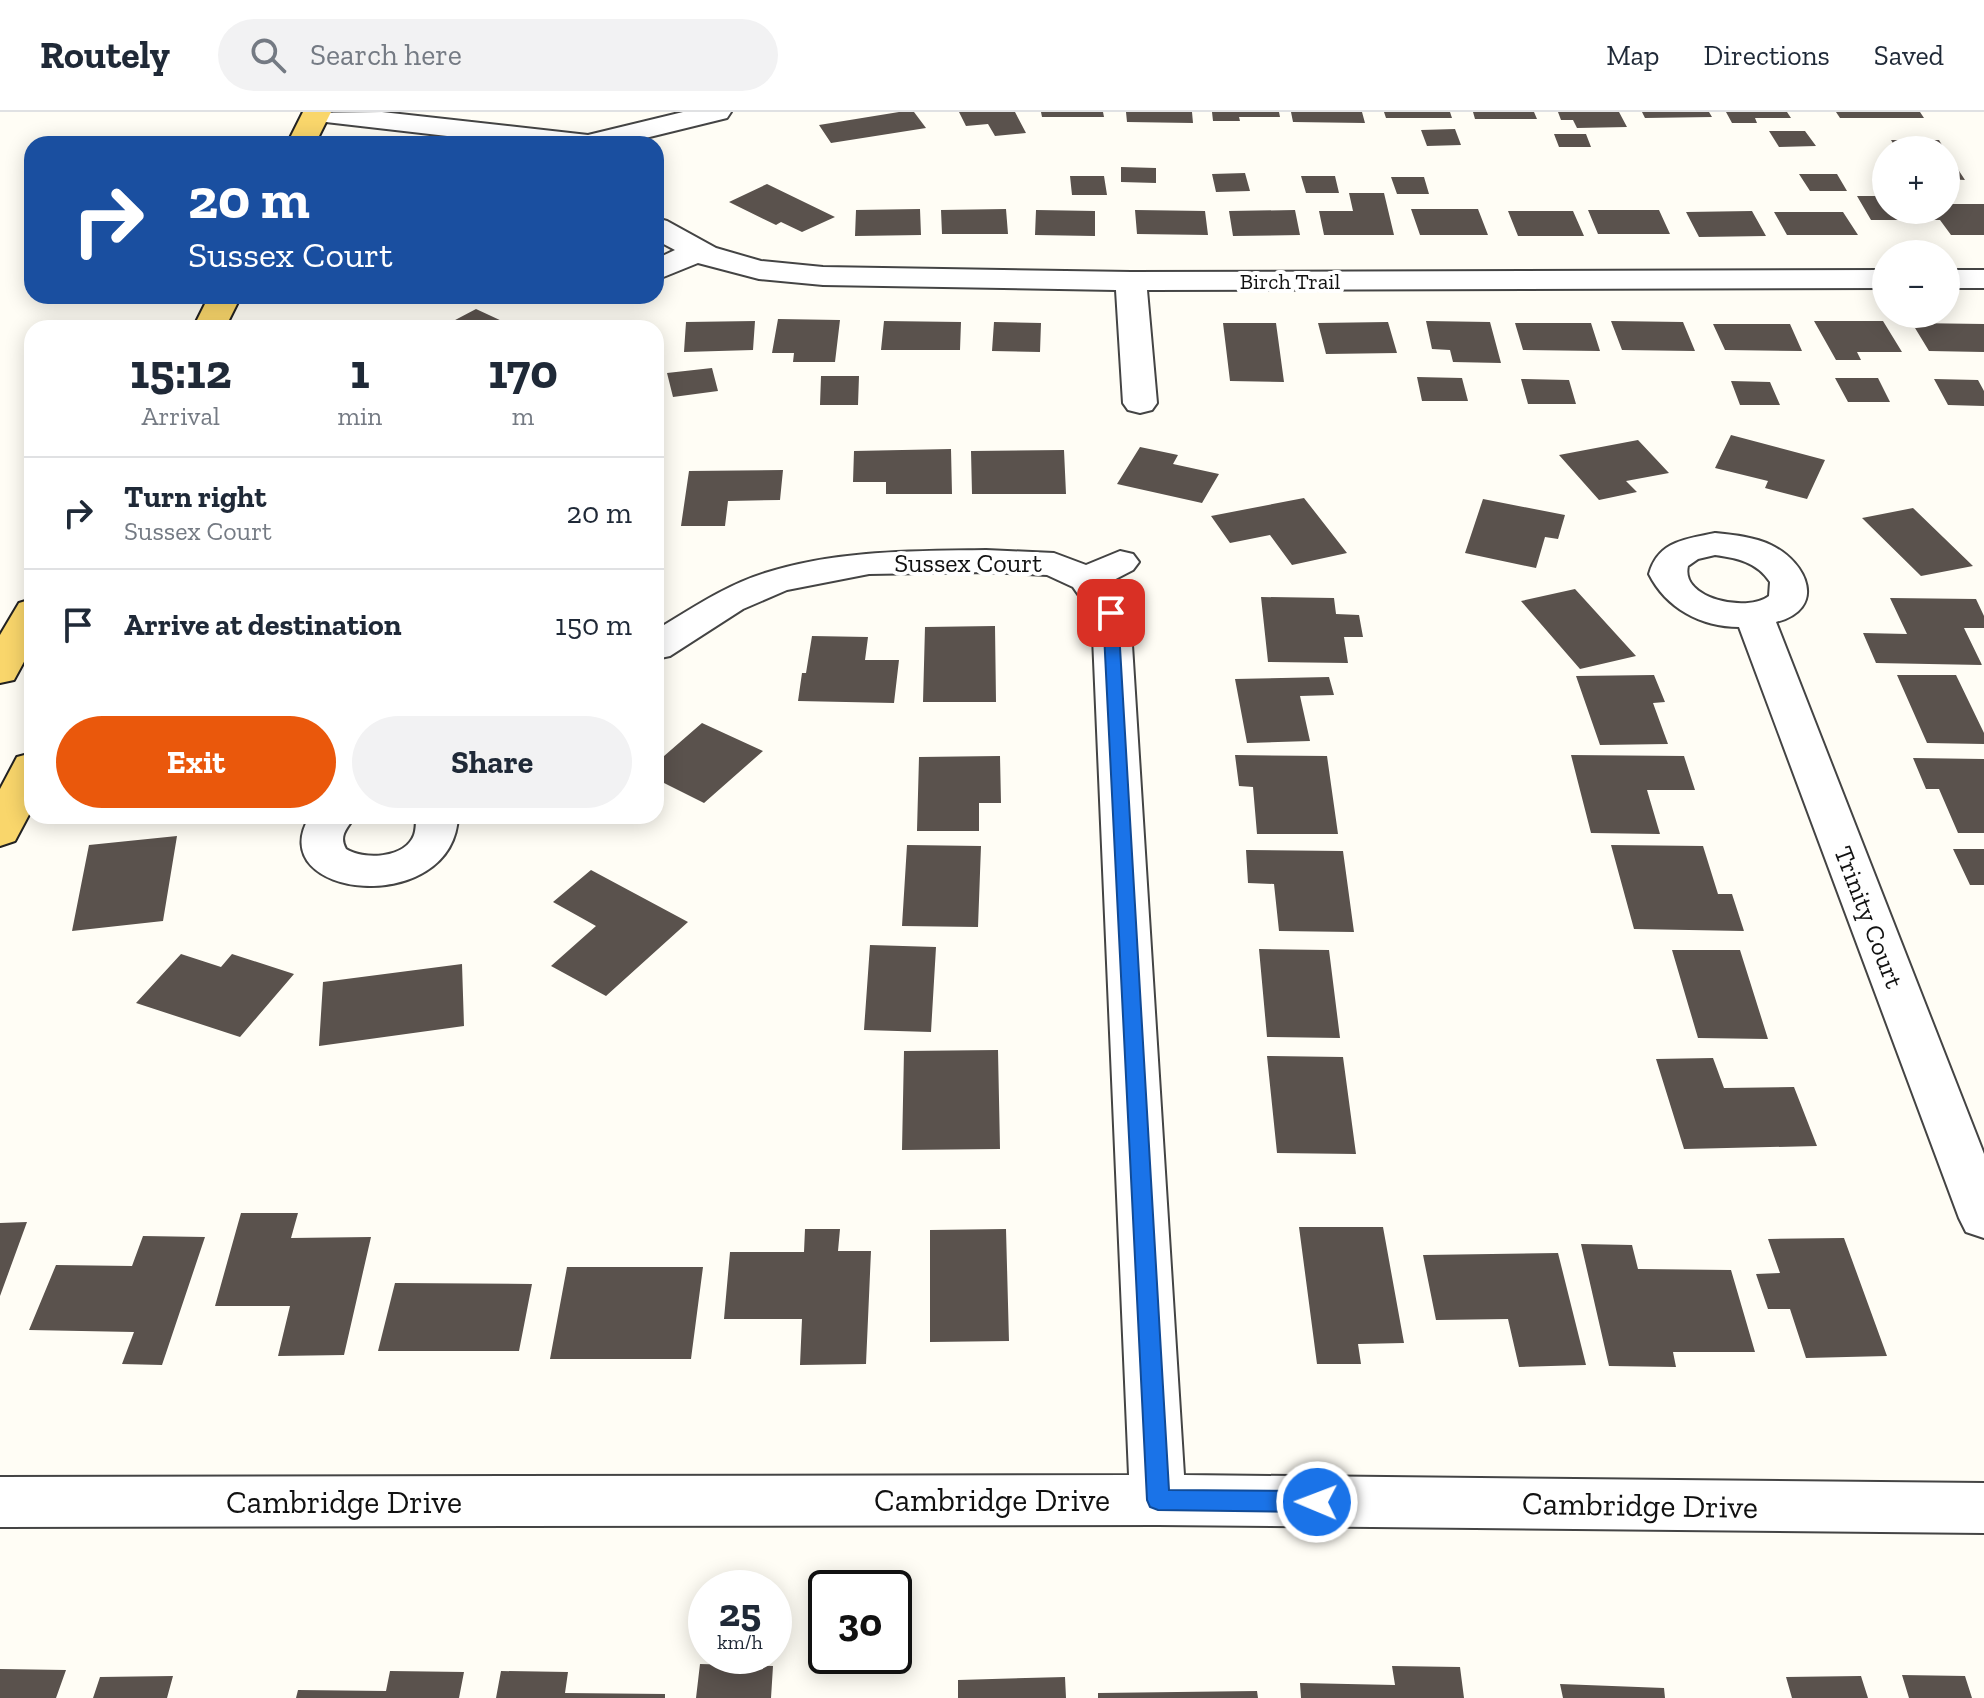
<!DOCTYPE html>
<html lang="en">
<head>
<meta charset="utf-8">
<style>
  body { margin:0; font-family:"Zilla Slab",serif; background:#f2f2f3; color:#1f2937; height:100vh; display:flex; flex-direction:column; font-size:30px; white-space:nowrap }
  * { box-sizing:border-box; margin:0 }
  p { font-size:26px; color:#747a83 }
  .icon { flex:none; width:44px; height:44px; fill:none; stroke:currentColor; stroke-width:2; stroke-linecap:round; stroke-linejoin:round }
  .map { position:relative; flex:1; overflow:hidden }
  .drawer { position:absolute; left:24px; top:208px; width:640px; height:504px; display:flex; flex-direction:column; background:#fff; border-radius:24px; box-shadow:0 4px 20px #0003 }
  .drawer>* { flex:none }
  .top-card { position:absolute; left:24px; top:24px; width:640px; height:168px; border-radius:24px; box-shadow:0 4px 20px #0003; background:#1a4fa0; color:#fff; overflow:hidden }
  .fabs { position:absolute; left:1872px; top:24px; display:grid; gap:16px }
  .fabs a { display:grid; place-items:center; width:88px; height:88px; border-radius:50%; background:#fff; box-shadow:0 4px 20px #0003; font-size:40px }
  .speed { position:absolute; left:688px; top:1458px; display:flex; gap:16px; font-size:40px; font-weight:700; text-align:center }
  .speed>* { display:grid; place-content:center; width:104px; height:104px; border-radius:50%; background:#fff; box-shadow:0 4px 20px #0003; line-height:1 }
  .speed small { font-size:20px; font-weight:400 }
  .speed .limit { border:4px solid #111; border-radius:12px; background:#fff; color:#111 }
  .pin { position:absolute; display:grid; place-items:center; width:68px; height:68px; color:#fff; margin:-34px; border-radius:16px; box-shadow:0 4px 12px #0006 }
  .me { position:absolute; width:88px; margin:-44px; rotate:271deg; stroke-linejoin:round; filter:drop-shadow(0 0 6px #0008) }
  .turn { display:flex; align-items:center; gap:28px; height:168px; padding:0 32px; font-size:36px }
  .turn .icon { width:104px; height:104px; stroke-width:2.5 }
  .turn b { display:block; font-size:56px; line-height:68px }
  .eta { display:flex; justify-content:space-evenly; align-items:center; height:136px; text-align:center }
  .eta b { font-size:48px; font-weight:700; line-height:56px }
  .button { display:flex; gap:16px; margin-top:auto; padding:16px 32px }
  .button a { flex:1; height:92px; border-radius:48px; background:#ea580c; color:#fff; font-size:32px; font-weight:700; line-height:92px; text-align:center }
  .button a+a { background:#f2f2f3; color:#1f2937 }
  ul { padding:0; list-style:none }
  li { display:flex; align-items:center; gap:24px; height:112px; padding:0 32px; border-top:2px solid #e0e1e3 }
  li div { flex:1 }
  li b { display:block; font-size:30px }
  li em { font-style:normal }
  header { display:flex; align-items:center; gap:48px; box-sizing:border-box; height:112px; padding:0 40px; background:#fff; border-bottom:2px solid #e0e1e3 }
  header strong { font-size:38px }
  nav { display:flex; gap:44px; margin-inline-start:auto; font-size:28px }
  .search { width:560px; height:72px; background:#f2f2f3; display:flex; align-items:center; gap:20px; box-sizing:border-box; padding:0 28px; border-radius:44px; color:#747a83; font-size:30px }
  .map>svg:first-child { display:block }
  .building { fill:#5a524d }
  .lines { fill:none; stroke-linecap:round; stroke-linejoin:round }
  .minor-casing { stroke:#444; stroke-width:4 }
  .major-casing { stroke:#222; stroke-width:4 }
  .minor { fill:#fff; fill-rule:evenodd }
  .major { fill:#f9d66b; fill-rule:evenodd }
  .route { fill:#1a73e8; stroke:#114b97; stroke-width:2 }
  .labels { text-anchor:middle; stroke-width:8; stroke-linejoin:round; paint-order:stroke }
  .far-street-label { font-size:22px; fill:#111; stroke:#fff }
  .street-label { font-size:26px; fill:#111; stroke:#fff }
  .near-street-label { font-size:32px; fill:#111; stroke:#fff }
</style>
</head>
<body>
<header>
<strong>Routely</strong>
<div class="search"><svg class="icon" aria-label="search" viewBox="0 0 24 24"><circle cx="10" cy="10" r="6"/><path d="M15 15l6 6"/></svg>Search here</div>
<nav><a>Map</a><a>Directions</a><a>Saved</a></nav>
</header>
<div class="map">
<svg width="1984" height="1586" viewBox="0 0 1984 1586">
  <rect width="100%" height="100%" fill="#fffdf5"/>
  <path class="building" d="M 899,0 L 914,0 L 926,16 L 831,31 L 819,13 Z
    M 959,0 L 1015,0 L 1026,21 L 995,24 L 988,12 L 966,14 Z
    M 1041,0 L 1103,0 L 1104,5 L 1042,5 Z
    M 1126,0 L 1192,0 L 1193,11 L 1127,10 Z
    M 1212,0 L 1279,0 L 1280,5 L 1239,5 L 1240,9 L 1213,9 Z
    M 1291,0 L 1362,0 L 1365,11 L 1293,10 Z
    M 1384,0 L 1450,0 L 1452,6 L 1386,6 Z
    M 1473,0 L 1534,0 L 1537,7 L 1475,7 Z
    M 1558,0 L 1619,0 L 1627,15 L 1577,16 L 1573,8 L 1561,8 Z
    M 1642,0 L 1709,0 L 1712,5 L 1645,6 Z
    M 1726,0 L 1787,0 L 1791,6 L 1755,6 L 1757,11 L 1732,11 Z
    M 1836,0 L 1920,0 L 1924,6 L 1840,6 Z
    M 1455,17 L 1461,33 L 1427,34 L 1421,18 Z
    M 1769,19 L 1805,19 L 1816,34 L 1779,35 Z
    M 1554,22 L 1586,22 L 1591,35 L 1559,35 Z
    M 1891,28 L 1939,28 L 1945,38 L 1897,38 Z
    M 1946,39 L 1965,68 L 1946,67 Z
    M 1121,55 L 1156,56 L 1156,71 L 1121,70 Z
    M 1245,61 L 1250,79 L 1216,80 L 1212,62 Z
    M 1799,62 L 1837,62 L 1847,79 L 1810,79 Z
    M 1070,64 L 1104,64 L 1107,83 L 1072,83 Z
    M 1301,64 L 1335,64 L 1339,81 L 1306,81 Z
    M 1391,65 L 1424,65 L 1429,82 L 1397,82 Z
    M 767,72 L 835,105 L 802,120 L 781,110 L 776,113 L 729,90 Z
    M 1349,81 L 1384,81 L 1394,123 L 1324,123 L 1319,99 L 1353,99 Z
    M 1857,84 L 1886,84 L 1886,98 L 1904,98 L 1910,108 L 1871,108 Z
    M 1946,92 L 1984,92 L 1984,123 L 1951,123 L 1940,108 L 1929,108 L 1923,98 L 1946,98 Z
    M 920,97 L 921,123 L 855,124 L 856,98 Z
    M 1006,97 L 1008,122 L 942,122 L 941,98 Z
    M 1411,97 L 1478,97 L 1488,123 L 1420,123 Z
    M 1036,98 L 1095,99 L 1095,124 L 1035,123 Z
    M 1135,98 L 1205,99 L 1208,123 L 1137,122 Z
    M 1295,98 L 1300,123 L 1233,124 L 1229,99 Z
    M 1588,98 L 1659,98 L 1670,122 L 1598,122 Z
    M 1508,99 L 1573,99 L 1584,124 L 1518,124 Z
    M 1752,99 L 1766,124 L 1699,125 L 1686,100 Z
    M 1774,100 L 1843,100 L 1858,123 L 1787,123 Z
    M 418,184 L 460,184 L 460,186 L 417,190 Z
    M 476,197 L 517,216 L 440,216 Z
    M 778,207 L 840,208 L 835,250 L 793,250 L 794,241 L 772,241 Z
    M 755,209 L 753,238 L 684,240 L 686,210 Z
    M 884,209 L 961,210 L 960,238 L 881,238 Z
    M 1426,209 L 1490,210 L 1501,251 L 1453,250 L 1450,238 L 1432,237 Z
    M 1611,209 L 1683,210 L 1695,239 L 1622,238 Z
    M 1814,209 L 1883,209 L 1902,240 L 1857,240 L 1861,248 L 1836,248 Z
    M 994,210 L 1041,211 L 1040,240 L 992,239 Z
    M 1388,210 L 1397,241 L 1326,242 L 1318,211 Z
    M 1223,211 L 1276,211 L 1284,270 L 1230,269 Z
    M 1515,211 L 1591,211 L 1600,239 L 1523,238 Z
    M 1912,211 L 1984,212 L 1984,240 L 1929,239 Z
    M 1713,212 L 1790,212 L 1802,239 L 1725,238 Z
    M 712,256 L 718,279 L 673,285 L 667,261 Z
    M 821,264 L 859,264 L 858,293 L 820,293 Z
    M 1417,265 L 1462,266 L 1468,289 L 1422,289 Z
    M 1835,266 L 1878,266 L 1890,290 L 1848,290 Z
    M 1521,267 L 1569,268 L 1576,292 L 1528,292 Z
    M 1934,267 L 1978,268 L 1984,279 L 1984,294 L 1948,293 Z
    M 1731,269 L 1770,270 L 1780,293 L 1740,293 Z
    M 1731,323 L 1825,348 L 1807,387 L 1765,376 L 1768,369 L 1715,356 Z
    M 1638,328 L 1669,361 L 1626,369 L 1637,380 L 1599,388 L 1559,343 Z
    M 1140,335 L 1178,343 L 1173,352 L 1219,362 L 1202,391 L 1117,372 Z
    M 951,337 L 952,382 L 886,382 L 886,370 L 853,370 L 854,339 Z
    M 1064,338 L 1066,382 L 972,382 L 971,339 Z
    M 783,358 L 780,388 L 728,389 L 725,414 L 681,414 L 689,359 Z
    M 1304,386 L 1347,441 L 1292,453 L 1270,423 L 1230,431 L 1211,404 Z
    M 1483,387 L 1565,403 L 1558,427 L 1545,425 L 1536,456 L 1465,441 Z
    M 1913,396 L 1973,454 L 1921,464 L 1862,406 Z
    M 1575,477 L 1636,544 L 1580,557 L 1521,489 Z
    M 1261,485 L 1334,486 L 1336,502 L 1359,503 L 1363,525 L 1344,525 L 1348,551 L 1268,550 Z
    M 1890,486 L 1976,487 L 1984,504 L 1984,516 L 1964,516 L 1982,553 L 1876,551 L 1863,521 L 1907,522 Z
    M 995,514 L 996,590 L 923,590 L 925,515 Z
    M 812,524 L 868,525 L 865,548 L 899,548 L 894,591 L 798,589 L 802,561 L 806,561 Z
    M 1654,563 L 1665,590 L 1653,591 L 1668,632 L 1600,633 L 1576,564 Z
    M 1897,563 L 1956,563 L 1984,621 L 1984,632 L 1927,631 Z
    M 1329,565 L 1334,583 L 1300,584 L 1310,629 L 1247,631 L 1235,567 Z
    M 702,611 L 763,639 L 704,691 L 656,667 L 656,651 Z
    M 1235,643 L 1327,644 L 1338,722 L 1257,722 L 1253,675 L 1239,674 Z
    M 1571,643 L 1684,644 L 1695,678 L 1647,678 L 1660,722 L 1591,721 Z
    M 1000,644 L 1001,691 L 979,691 L 979,719 L 917,719 L 919,645 Z
    M 1913,646 L 1984,647 L 1984,721 L 1958,721 L 1939,677 L 1926,677 Z
    M 177,724 L 163,809 L 72,819 L 89,733 Z
    M 907,733 L 981,734 L 978,815 L 902,814 Z
    M 1611,733 L 1703,734 L 1718,782 L 1732,782 L 1744,819 L 1634,817 Z
    M 1953,737 L 1984,737 L 1984,773 L 1970,773 Z
    M 1246,738 L 1343,739 L 1354,820 L 1279,819 L 1274,772 L 1248,771 Z
    M 591,758 L 688,810 L 606,884 L 551,854 L 596,814 L 553,790 Z
    M 870,833 L 936,835 L 931,920 L 864,918 Z
    M 1259,837 L 1329,838 L 1340,926 L 1267,925 Z
    M 1672,838 L 1740,838 L 1768,927 L 1698,926 Z
    M 181,842 L 221,855 L 232,842 L 294,862 L 240,925 L 136,891 Z
    M 462,852 L 464,914 L 319,934 L 323,870 Z
    M 998,938 L 1000,1037 L 902,1038 L 904,939 Z
    M 1267,944 L 1343,945 L 1356,1042 L 1277,1041 Z
    M 1713,946 L 1724,976 L 1794,975 L 1817,1034 L 1684,1037 L 1656,947 Z
    M 241,1101 L 298,1101 L 291,1126 L 371,1125 L 344,1243 L 278,1244 L 290,1194 L 215,1194 Z
    M 27,1110 L 0,1184 L 0,1111 Z
    M 1299,1115 L 1383,1115 L 1404,1231 L 1358,1232 L 1361,1252 L 1317,1252 Z
    M 805,1117 L 840,1117 L 838,1139 L 871,1139 L 866,1252 L 800,1253 L 802,1207 L 724,1207 L 730,1140 L 804,1140 Z
    M 1006,1117 L 1009,1229 L 930,1230 L 930,1118 Z
    M 143,1124 L 205,1125 L 162,1253 L 122,1252 L 134,1220 L 29,1218 L 56,1153 L 132,1154 Z
    M 1844,1126 L 1887,1244 L 1806,1246 L 1790,1197 L 1768,1197 L 1756,1162 L 1780,1161 L 1768,1127 Z
    M 1581,1132 L 1632,1133 L 1638,1157 L 1731,1158 L 1755,1240 L 1673,1240 L 1676,1255 L 1609,1254 Z
    M 1558,1141 L 1586,1253 L 1519,1255 L 1508,1207 L 1436,1208 L 1423,1143 Z
    M 567,1155 L 703,1155 L 691,1247 L 550,1247 Z
    M 395,1171 L 532,1172 L 519,1239 L 378,1239 Z
    M 700,1552 L 773,1554 L 771,1586 L 696,1586 Z
    M 1392,1554 L 1460,1555 L 1464,1586 L 1301,1586 L 1300,1571 L 1395,1573 Z
    M 0,1557 L 66,1558 L 56,1586 L 0,1586 Z
    M 390,1559 L 464,1560 L 459,1586 L 296,1586 L 298,1578 L 386,1579 Z
    M 501,1559 L 568,1560 L 565,1581 L 665,1582 L 665,1586 L 496,1586 Z
    M 1902,1563 L 1965,1564 L 1972,1586 L 1909,1586 Z
    M 173,1564 L 167,1586 L 93,1586 L 100,1565 Z
    M 1861,1564 L 1868,1586 L 1792,1586 L 1786,1565 Z
    M 1065,1565 L 1066,1586 L 958,1586 L 958,1568 Z
    M 1560,1572 L 1664,1576 L 1665,1586 L 1563,1586 Z
    M 1257,1579 L 1258,1586 L 1098,1586 L 1098,1581 Z"/>
  <g class="lines">
    <g class="minor-casing">
      <path id="minor" d="M 382,0 L 588,23 L 683,0 L 731,0 L 727,6 L 621,32 L 516,32 L 317,9 L 307,7 L 303,1 Z
        M 656,106 L 667,109 L 716,136 L 761,149 L 823,155 L 1131,160 L 1886,158 L 1886,176 L 1147,178 L 1157,291 L 1152,298 L 1140,301 L 1128,298 L 1123,291 L 1116,178 L 823,173 L 759,167 L 698,151 L 656,168 L 656,147 L 675,138 L 656,128 Z
        M 1946,158 L 1984,158 L 1984,176 L 1946,176 Z
        M 1715,421 C 1734,423 1754,425 1771,433 C 1808,451 1827,497 1776,510 L 1984,1042 L 1984,1126 L 1966,1120 L 1959,1106 L 1739,515 C 1701,515 1666,496 1649,462 C 1658,429 1686,427 1715,421 ZM 1715,443 C 1737,446 1757,450 1770,470 L 1769,484 C 1747,501 1680,487 1688,454 L 1698,447 Z
        M 986,438 L 1054,441 L 1086,453 L 1120,439 L 1133,442 L 1139,450 L 1133,458 L 1108,471 L 1130,501 L 1184,1363 L 1984,1371 L 1984,1421 L 1158,1413 L 0,1415 L 0,1365 L 1129,1363 L 1092,502 L 1073,475 L 1047,463 L 986,460 L 869,462 L 787,478 L 743,497 L 670,544 L 656,547 L 656,518 C 691,497 726,473 765,461 C 837,438 912,439 986,438 Z
        M 310,704 L 355,704 C 348,716 338,723 346,737 C 363,748 405,747 414,723 C 416,718 416,710 416,704 L 458,704 C 454,807 259,787 310,704 Z"/>
    </g>
    <g class="major-casing">
      <path id="major" d="M 303,0 L 331,0 L 315,32 L 287,32 Z
        M 209,184 L 241,184 L 225,216 L 193,216 Z
        M 32,487 L 32,535 L 14,568 L 0,571 L 0,523 L 19,491 Z
        M 32,641 L 32,697 L 15,729 L 0,734 L 0,677 L 17,645 Z"/>
    </g>
    <use href="#minor" class="minor"/>
    <use href="#major" class="major"/>
  </g>
  <path class="route" d="M 1111,496 L 1118,501 L 1169,1378 L 1317,1379 L 1325,1382 L 1329,1390 L 1325,1397 L 1317,1400 L 1158,1398 L 1150,1395 L 1147,1388 L 1103,501 Z"/>
  <g class="labels">
    <g class="far-street-label">
      <text x="1290" y="177">Birch Trail</text>
    </g>
    <g class="street-label">
      <text x="968" y="460">Sussex Court</text>
      <text transform="translate(1869 805) rotate(69)" y="9">Trinity Court</text>
    </g>
    <g class="near-street-label">
      <text x="992" y="1399">Cambridge Drive</text>
      <text x="344" y="1401">Cambridge Drive</text>
      <text transform="translate(1640 1393) rotate(1)" y="11">Cambridge Drive</text>
    </g>
  </g>
</svg>
<div class="fabs">
<a>+</a>
<a>−</a>
</div>
<div class="speed"><div>25<small>km/h</small></div><div class="limit">30</div></div>
<div class="pin" style="left:1111px;top:501px;background:#d93025"><svg class="icon" aria-label="arrive" viewBox="0 0 24 24"><path d="M6 21V4h12l-3 4 3 4H6"/></svg></div>
<svg class="me" style="left:1317px;top:1390px" viewBox="-20 -20 40 40"><circle r="17" fill="#1a73e8" stroke="#fff" stroke-width="3"/><path d="M0-11L8 9 0 5-8 9z" fill="#fff"/></svg>
<div class="top-card">
<div class="turn"><svg class="icon" aria-label="right" viewBox="0 0 24 24"><path d="M7 20v-9h11M14 6l5 5-5 5"/></svg><div><b>20 m</b>Sussex Court</div></div>
</div>
<section class="drawer">
<div class="eta">
<div><b>15:12</b><p>Arrival</p></div>
<div><b>1</b><p>min</p></div>
<div><b>170</b><p>m</p></div>
</div>
<ul>
<li><svg class="icon" aria-label="right" viewBox="0 0 24 24"><path d="M7 20v-9h11M14 6l5 5-5 5"/></svg><div><b>Turn right</b><p>Sussex Court</p></div><em>20 m</em></li>
<li><svg class="icon" aria-label="arrive" viewBox="0 0 24 24"><path d="M6 21V4h12l-3 4 3 4H6"/></svg><div><b>Arrive at destination</b></div><em>150 m</em></li>
</ul>
<div class="button"><a>Exit</a><a>Share</a></div>
</section>
</div>
</body>
</html>
